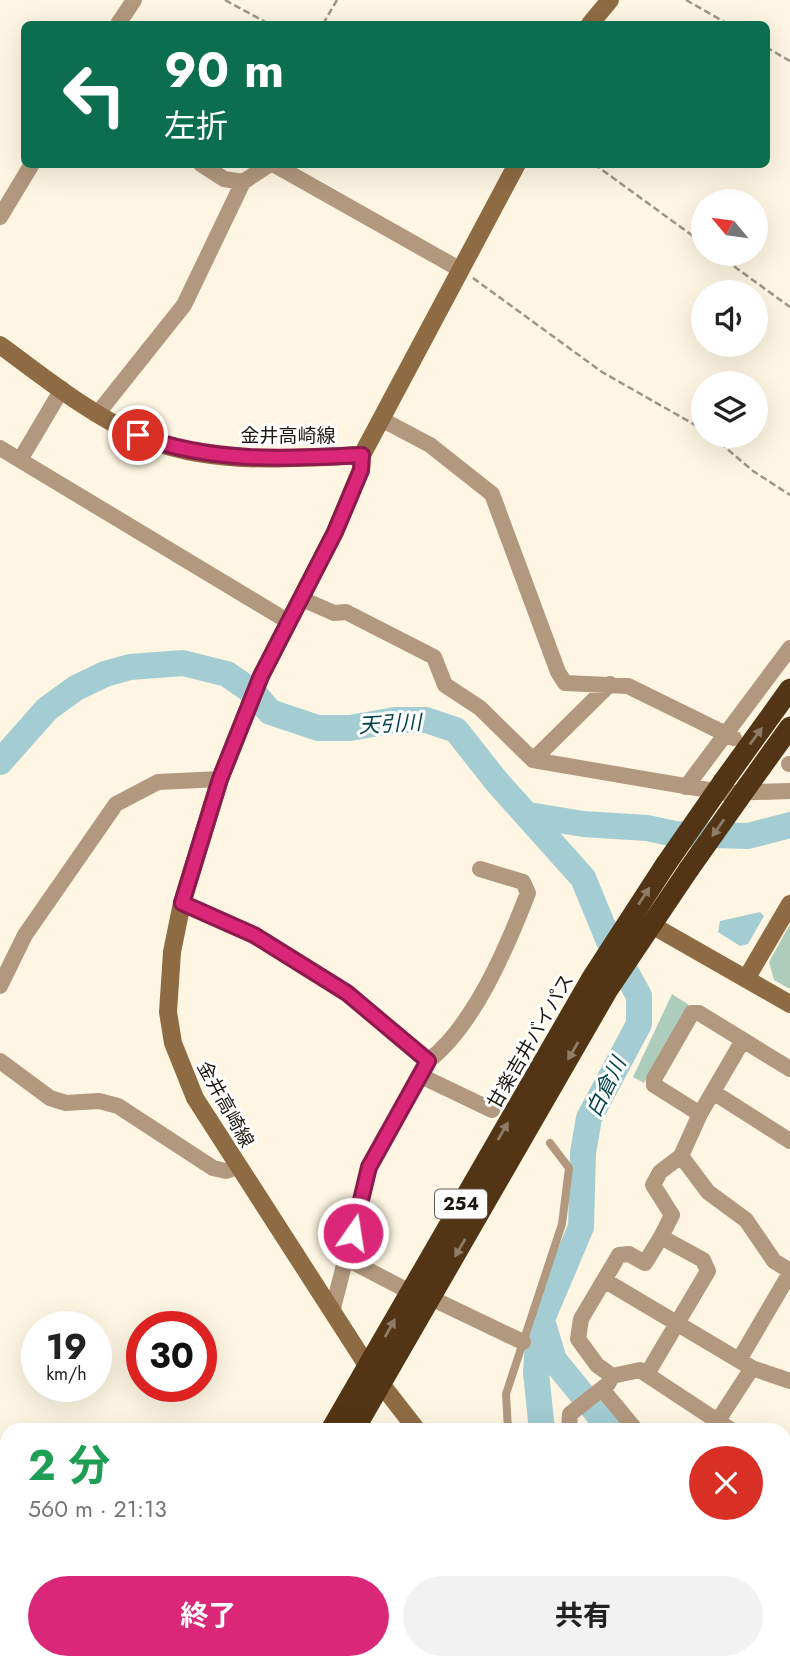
<!DOCTYPE html>
<html lang="ja">
<head>
<meta charset="utf-8">
<style>
  body { margin:0; font-family:Jost,"Noto Sans JP",sans-serif; background:#f2f2f2; color:#222; height:100vh; display:flex; flex-direction:column; font-size:26px; white-space:nowrap }
  * { box-sizing:border-box; margin:0 }
  p { font-size:23px; color:#767676 }
  .icon { flex:none; width:38px; height:38px; fill:none; stroke:currentColor; stroke-width:2; stroke-linecap:round; stroke-linejoin:round }
  .map { position:relative; flex:1; overflow:hidden }
  .sheet { position:absolute; left:0px; top:1423px; width:791px; height:247px; display:flex; flex-direction:column; background:#fff; border-radius:21px 21px 0 0; box-shadow:0 7px 28px #0002 }
  .sheet>* { flex:none }
  .guide { position:absolute; left:21px; top:21px; width:749px; height:147px; border-radius:10px; box-shadow:0 7px 28px #0002; background:#0b6e4f; color:#fff; overflow:hidden }
  .needle { width:46px; rotate:299deg }
  .buttons { position:absolute; left:691px; top:189px; display:grid; gap:14px }
  .buttons a { display:grid; place-items:center; width:77px; height:77px; border-radius:50%; background:#fff; box-shadow:0 7px 28px #0002; font-size:35px }
  .speed { position:absolute; left:21px; top:1311px; display:flex; gap:14px; font-size:35px; font-weight:700; text-align:center }
  .speed>* { display:grid; place-content:center; width:91px; height:91px; border-radius:50%; background:#fff; box-shadow:0 7px 28px #0002; line-height:1 }
  .speed small { font-size:18px; font-weight:400 }
  .speed .limit { border:10px solid #d22; background:#fff; color:#111 }
  .pin { position:absolute; display:grid; place-items:center; width:60px; height:60px; color:#fff; margin:-30px; border:4px solid #fff; border-radius:50%; box-shadow:0 2px 7px #0007 }
  .me { position:absolute; width:77px; margin:-38px; rotate:13deg; stroke-linejoin:round; filter:drop-shadow(0 0 5px #0008) }
  .turn { display:flex; align-items:center; gap:24px; height:147px; padding:0 28px; font-size:32px }
  .turn .icon { width:91px; height:91px; stroke-width:2.5 }
  .turn b { display:block; font-size:49px; line-height:60px }
  .round { display:grid; place-items:center; flex:none; width:74px; height:74px; border-radius:37px; background:#f2f2f2 }
  .summary { display:flex; align-items:center; justify-content:space-between; height:119px; padding:0 28px }
  h1 { font-size:42px; font-weight:700; line-height:52px; color:#1e9e55 }
  .action { display:flex; gap:14px; margin-top:auto; padding:14px 28px }
  .action a { flex:1; height:80px; border-radius:42px; background:#db2777; color:#fff; font-size:28px; font-weight:700; line-height:80px; text-align:center }
  .action a+a { background:#f2f2f2; color:#222 }
  .map>svg:first-child { display:block }
  .green { fill:#aeccbc }
  .water { fill:#a3cdd3 }
  .lines { fill:none; stroke-linecap:round; stroke-linejoin:round }
  .river { stroke:#a3cdd3; stroke-width:26 }
  .path { stroke:#9c9687; stroke-width:2.5; stroke-dasharray:7 3.5; stroke-linecap:butt }
  .lane { stroke:#b2987e; stroke-width:8 }
  .street { stroke:#b2987e; stroke-width:16 }
  .secondary { stroke:#8f6b44; stroke-width:18 }
  .highway { stroke:#523514; stroke-width:21 }
  .highway-bridge { stroke:#523514; stroke-width:21 }
  .oneway { fill:#8f7c66 }
  .route-casing { stroke:#8e194d; stroke-width:18 }
  .route { stroke:#db2777; stroke-width:12 }
  .labels { text-anchor:middle; stroke-width:6; stroke-linejoin:round; paint-order:stroke }
  .shield { fill:#fff; stroke:#605d58; stroke-width:2 }
  .shield-label { font-size:18px; font-weight:bold; fill:#1c1811 }
  .street-label { font-size:19px; fill:#1c1811; stroke:#fff }
  .water-label { font-size:21px; font-style:italic; fill:#02444b; stroke:#fff }
</style>
</head>
<body>
<div class="map">
<svg width="790" height="1668" viewBox="0 0 790 1668">
  <rect width="100%" height="100%" fill="#fef6e2"/>
  <path class="green" d="M 790,924 L 790,989 L 774,980 L 769,962 Z
    M 672,994 L 689,1005 L 644,1083 L 633,1077 Z"/>
  <path class="water" d="M 760,912 L 764,916 L 748,944 L 740,946 L 718,932 L 720,921 Z"/>
  <g class="lines">
    <path class="river" d="M 0,762 L 47,709 L 76,688 L 105,674 L 130,667 L 183,663 L 227,674 L 253,692 L 270,712 L 318,728 L 350,728 L 395,720 L 426,720 L 456,730 L 497,782 L 583,878 L 609,941 L 639,996 L 639,1024 L 589,1118 L 583,1153 L 581,1227 L 542,1319 L 538,1340 L 536,1373 L 542,1430
      M 529,815 L 583,824 L 647,828 L 675,834 L 748,836 L 790,825
      M 544,1327 L 554,1360 L 611,1430
      M 784,1597 L 790,1597
      M 586,1662 L 587,1668"/>
    <path class="path" d="M 225,0 L 269,24
      M 686,0 L 728,24
      M 323,24 L 337,0
      M 766,47 L 790,61
      M 594,164 L 704,244
      M 717,254 L 790,307
      M 473,278 L 602,372 L 704,430
      M 712,436 L 753,471 L 790,495
      M 584,1424 L 590,1430
      M 0,1628 L 7,1630
      M 85,1662 L 84,1666 L 88,1668"/>
    <path class="lane" d="M 508,1430 L 506,1394 L 562,1224 L 569,1168 L 550,1143"/>
    <path class="street" d="M 118,24 L 134,0
      M 201,164 L 224,179 L 243,182 L 270,164
      M 273,164 L 461,270
      M 0,217 L 32,164
      M 98,413 L 184,305 L 243,182
      M 381,419 L 430,445 L 492,494 L 558,672 L 565,683 L 628,686 L 734,738
      M 0,448 L 289,622
      M 20,460 L 62,389
      M 302,599 L 334,613 L 346,612 L 434,657 L 445,685 L 480,708 L 533,760 L 726,793 L 790,791
      M 533,760 L 610,684
      M 789,764 L 790,764
      M 686,787 L 790,648
      M 182,903 L 254,935 L 347,993 L 428,1061 L 369,1167 L 332,1312
      M 0,986 L 25,935 L 116,804 L 158,782 L 220,779
      M 743,1040 L 700,1114 L 681,1156 L 708,1192 L 746,1220 L 774,1261 L 790,1271
      M 0,1061 L 50,1098 L 66,1103 L 99,1101 L 118,1106 L 213,1168 L 226,1171 L 237,1167
      M 428,1061 C 474,1026 507,947 528,893 L 523,882 L 480,869
      M 419,1075 L 492,1110
      M 713,1092 L 790,1141
      M 700,1114 L 654,1085 L 654,1079 L 692,1013 L 699,1013 L 790,1069
      M 661,1237 L 672,1215 L 653,1185 L 660,1172 L 681,1156
      M 347,1259 L 410,1292
      M 604,1280 L 752,1368 L 790,1381
      M 431,1298 L 523,1342
      M 739,1360 L 790,1273
      M 612,1376 L 597,1365 L 578,1339 L 581,1319 L 619,1255 L 629,1254 L 645,1263 L 661,1237 L 703,1260 L 708,1271 L 647,1374
      M 602,1389 L 636,1430
      M 719,1419 L 752,1368
      M 569,1430 L 570,1414 L 608,1384 L 612,1376 L 640,1370 L 731,1430
      M 784,1476 L 790,1479
      M 394,1662 L 405,1668
      M 610,1662 L 610,1668"/>
    <path class="secondary" d="M 590,24 L 610,0
      M 0,345 C 44,377 89,414 139,436 C 208,466 289,459 362,455
      M 650,924 L 790,1004
      M 746,979 L 790,904
      M 417,1430 L 368,1367 L 195,1098 L 173,1043 L 168,1012 L 172,952 L 182,903 L 220,779 L 261,676 L 335,532 L 361,470 L 362,455 L 517,164
      M 712,1662 L 723,1668
      M 495,1668 L 501,1662"/>
    <path class="highway" d="M 723,782 L 790,689
      M 747,787 L 790,727
      M 331,1430 L 592,978 L 666,864
      M 354,1430 L 607,991 L 689,869
      M 190,1668 L 194,1662
      M 212,1668 L 215,1662"/>
    <path class="highway-bridge" d="M 666,864 L 723,782
      M 689,869 L 747,787"/>
  </g>
  <defs><path id="oneway-solid" d="M-6-.8H1V-3.2L6.5 0L1 3.2V.8H-6Z" transform="scale(1.75)"/></defs>
  <g class="oneway">
    <use href="#oneway-solid" transform="translate(756 736) rotate(-54)"/>
    <use href="#oneway-solid" transform="translate(718 828) rotate(125)"/>
    <use href="#oneway-solid" transform="translate(644 896) rotate(-57)"/>
    <use href="#oneway-solid" transform="translate(573 1051) rotate(120)"/>
    <use href="#oneway-solid" transform="translate(503 1131) rotate(-60)"/>
    <use href="#oneway-solid" transform="translate(460 1248) rotate(120)"/>
    <use href="#oneway-solid" transform="translate(390 1328) rotate(-61)"/>
  </g>
  <g class="lines">
    <g class="route-casing">
      <path id="route" d="M 138,435 C 210,463 286,459 362,455 L 361,470 L 335,532 L 261,676 L 220,779 L 182,903 L 254,935 L 347,993 L 428,1061 L 369,1167 L 353,1233"/>
    </g>
    <use href="#route" class="route"/>
  </g>
  <g class="labels">
    <rect class="shield" x="435" y="1189.5" width="52" height="29" rx="5"/>
    <g class="shield-label">
      <text x="461" y="1210">254</text>
    </g>
    <g class="street-label">
      <text x="288" y="442">金井高崎線</text>
      <text transform="translate(530 1041) rotate(-60)" y="7">甘楽吉井バイパス</text>
      <text transform="translate(226 1104) rotate(61)" y="7">金井高崎線</text>
    </g>
    <g class="water-label">
      <text transform="translate(390 724) rotate(-3)" y="7">天引川</text>
      <text transform="translate(606 1087) rotate(-64)" y="7">白倉川</text>
    </g>
  </g>
</svg>
<div class="buttons">
<a><svg class="needle" viewBox="-14 -14 28 28"><path d="M0-13l5 13h-10z" fill="#e53935"/><path d="M0 13l5-13h-10z" fill="#767676"/></svg></a>
<a><svg class="icon" aria-label="sound" viewBox="0 0 24 24"><path d="M4 9h4l5-4v14l-5-4H4zM17 9q2 3 0 6"/></svg></a>
<a><svg class="icon" aria-label="layers" viewBox="0 0 24 24"><path d="M12 4l9 5-9 5-9-5zM3 14l9 5 9-5"/></svg></a>
</div>
<div class="speed"><div>19<small>km/h</small></div><div class="limit">30</div></div>
<div class="pin" style="left:138px;top:435px;background:#d93025"><svg class="icon" aria-label="arrive" viewBox="0 0 24 24"><path d="M6 21V4h12l-3 4 3 4H6"/></svg></div>
<svg class="me" style="left:353px;top:1233px" viewBox="-20 -20 40 40"><circle r="17" fill="#db2777" stroke="#fff" stroke-width="3"/><path d="M0-11L8 9 0 5-8 9z" fill="#fff"/></svg>
<div class="guide">
<div class="turn"><svg class="icon" aria-label="left" viewBox="0 0 24 24"><path d="M17 20v-9H6M10 6l-5 5 5 5"/></svg><div><b>90 m</b>左折</div></div>
</div>
<section class="sheet">
<div class="summary"><div><h1>2 分</h1><p>560 m · 21:13</p></div><a class="round" style="background:#d93025;color:#fff"><svg class="icon" aria-label="close" viewBox="0 0 24 24"><path d="M6 6l12 12M18 6L6 18"/></svg></a></div>
<div class="action"><a>終了</a><a>共有</a></div>
</section>
</div>
</body>
</html>
